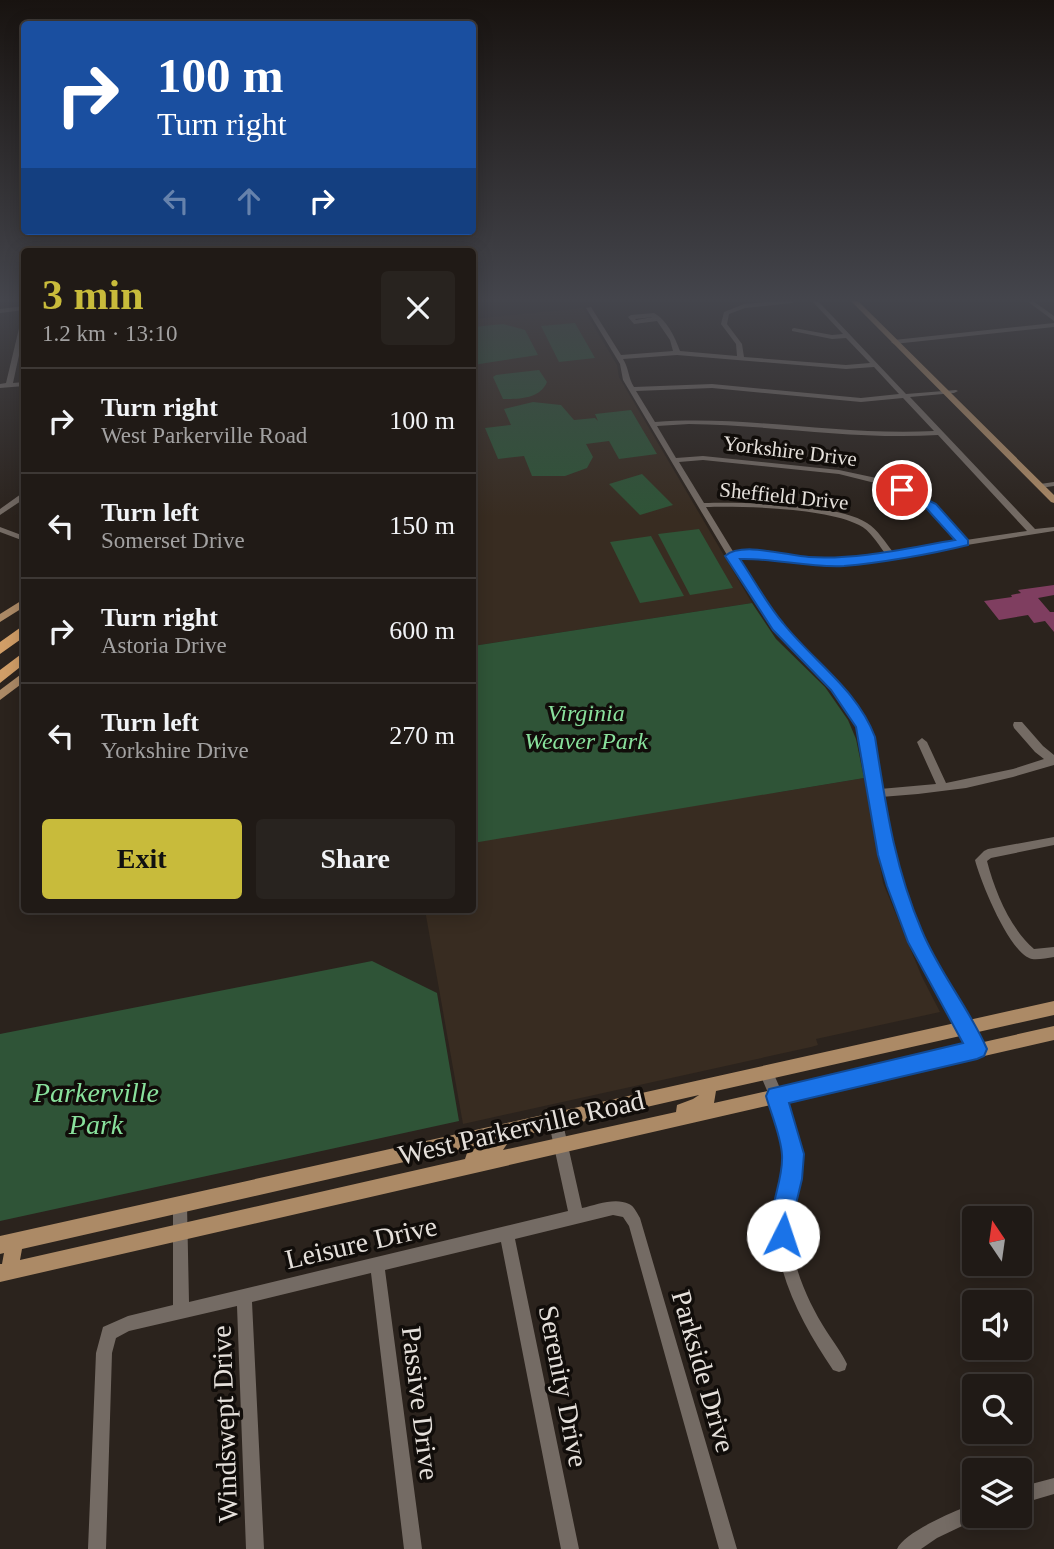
<!DOCTYPE html>
<html lang="en">
<head>
<meta charset="utf-8">
<style>
  body { margin:0; font-family:Georgia,serif; background:#28231f; color:#f1f3f6; height:100vh; display:flex; flex-direction:column; font-size:26px; white-space:nowrap }
  * { box-sizing:border-box; margin:0 }
  p { font-size:23px; color:#a2a1a1 }
  .icon { flex:none; width:38px; height:38px; fill:none; stroke:currentColor; stroke-width:2; stroke-linecap:round; stroke-linejoin:round }
  .map { position:relative; flex:1; overflow:hidden }
  .sheet { position:absolute; left:21px; top:248px; width:455px; height:665px; display:flex; flex-direction:column; background:#201a16; border-radius:7px; box-shadow:0 4px 18px #0003,0 0 0 2px #3d3835 }
  .sheet>* { flex:none }
  .guide { position:absolute; left:21px; top:21px; width:455px; height:214px; border-radius:7px; box-shadow:0 4px 18px #0003,0 0 0 2px #3d3835; background:#1a4fa0; color:#fff; overflow:hidden }
  .needle { width:46px; rotate:347deg }
  .fabs { position:absolute; left:962px; top:1206px; display:grid; gap:14px }
  .fabs a { display:grid; place-items:center; width:70px; height:70px; border-radius:7px; background:#201a16; box-shadow:0 4px 18px #0003,0 0 0 2px #3d3835; font-size:35px }
  .pin { position:absolute; display:grid; place-items:center; width:60px; height:60px; color:#fff; margin:-30px; border:4px solid #fff; border-radius:50%; box-shadow:0 2px 7px #0007 }
  .me { position:absolute; width:77px; margin:-38px; rotate:4deg; stroke-linejoin:round; filter:drop-shadow(0 0 5px #0008) }
  .turn { display:flex; align-items:center; gap:24px; height:147px; padding:0 21px; font-size:32px }
  .turn .icon { width:91px; height:91px; stroke-width:2.5 }
  .turn b { display:block; font-size:49px; line-height:60px }
  .lanes { display:flex; align-items:center; height:66px; padding:0 21px; background:#0003; justify-content:center; gap:35px; direction:ltr }
  .lanes .off { opacity:.35 }
  .round { display:grid; place-items:center; flex:none; width:74px; height:74px; border-radius:7px; background:#28231f }
  .overview { display:flex; align-items:center; justify-content:space-between; height:119px; padding:0 21px }
  h1 { font-size:42px; font-weight:600; line-height:52px; color:#c8bb3b }
  .primary-button { display:flex; gap:14px; margin-top:auto; padding:14px 21px }
  .primary-button a { flex:1; height:80px; border-radius:7px; background:#c8bb3b; color:#111; font-size:28px; font-weight:600; line-height:80px; text-align:center }
  .primary-button a+a { background:#28231f; color:#f1f3f6 }
  ul { padding:0; list-style:none }
  li { display:flex; align-items:center; gap:21px; height:105px; padding:0 21px; border-top:2px solid #3d3835 }
  li div { flex:1 }
  li b { display:block; font-size:26px }
  li em { font-style:normal }
  .map>svg:first-child { display:block }
  .built { fill:#382c21 }
  .green { fill:#2f5437 }
  .building { fill:#7f3e60 }
  .lines { fill:none; stroke-linecap:round; stroke-linejoin:round }
  .minor { fill:#746b64; fill-rule:evenodd }
  .major { fill:#ac8a66; fill-rule:evenodd }
  .highway { fill:#d19e67; fill-rule:evenodd }
  .route { fill:#1a73e8; stroke:#114b97; stroke-width:2 }
  .labels { text-anchor:middle; stroke-width:7; stroke-linejoin:round; paint-order:stroke }
  .far-street-label { font-size:21px; fill:#e5e0db; stroke:#110d0a }
  .park-label { font-size:24px; font-style:italic; fill:#89e19c; stroke:#110d0a }
  .near-park-label { font-size:28px; font-style:italic; fill:#89e19c; stroke:#110d0a }
  .near-street-label { font-size:28px; fill:#e5e0db; stroke:#110d0a }
</style>
</head>
<body>
<div class="map">
<svg width="1054" height="1549" viewBox="0 0 1054 1549">
  <rect width="100%" height="100%" fill="#2b231d"/>
  <path class="built" d="M 583,308 L 617,365 L 619,377 L 752,603 L 473,646 L 473,319 Z
    M 864,778 L 883,883 L 922,977 L 940,1012 L 816,1039 L 818,1045 L 811,1047 L 463,1124 L 425,910 L 472,910 L 473,832 L 780,792 Z"/>
  <path class="green" d="M 575,323 L 595,358 L 559,362 L 541,326 Z
    M 503,324 L 525,330 L 538,355 L 473,365 L 473,327 Z
    M 539,370 L 547,382 C 540,399 519,399 503,399 L 493,377 L 496,375 Z
    M 533,402 L 561,405 L 574,420 L 595,418 L 598,421 L 595,414 L 631,410 L 657,454 L 619,459 L 609,441 L 586,444 L 593,457 L 587,468 L 565,476 L 532,476 L 524,456 L 498,459 L 485,428 L 511,425 L 504,409 Z
    M 642,474 L 673,505 L 640,515 L 609,484 Z
    M 699,529 L 733,588 L 690,595 L 658,534 Z
    M 651,536 L 684,596 L 640,603 L 610,542 Z
    M 752,603 L 776,639 L 825,687 L 848,720 L 856,739 L 864,778 L 473,843 L 473,646 Z
    M 372,961 L 437,993 L 459,1121 L 0,1221 L 0,1034 Z"/>
  <path class="building" d="M 1054,585 L 1054,595 L 1038,598 L 1050,612 L 1054,612 L 1054,632 L 1045,621 L 1034,623 L 1028,615 L 999,620 L 984,601 L 1012,597 L 1011,595 L 1021,593 L 1018,590 Z"/>
  <g class="lines">
    <path class="minor" d="M 779,301 L 795,301 L 792,303 L 745,308 L 729,314 L 727,324 L 742,344 L 744,357 L 846,365 L 870,363 L 846,338 L 832,339 L 792,331 L 792,329 L 794,328 L 832,335 L 843,334 L 812,301 L 818,301 L 906,394 L 956,390 L 958,391 L 954,393 L 910,397 L 1035,529 L 1054,527 L 1054,531 L 843,565 L 807,564 L 767,557 L 737,558 L 759,594 L 781,624 L 839,685 L 867,723 L 880,789 L 936,784 L 917,742 L 922,738 L 927,742 L 946,783 L 1013,769 L 1044,759 L 1035,752 L 1014,728 L 1013,725 L 1014,722 L 1022,722 L 1043,746 L 1054,755 L 1054,765 L 1013,777 L 966,788 L 918,794 L 881,797 C 886,827 891,858 901,887 C 921,943 953,994 982,1046 L 984,1050 L 982,1054 L 977,1056 L 972,1054 L 911,940 L 889,886 L 880,855 L 858,727 L 833,689 L 775,628 L 752,597 L 623,380 L 620,364 L 586,308 L 591,307 L 621,355 L 673,351 L 670,340 L 657,321 L 634,324 L 628,317 L 631,315 L 654,313 C 667,320 675,337 680,351 L 737,356 L 736,344 L 721,324 L 724,312 L 744,304 ZM 653,317 L 636,320 L 635,319 ZM 677,355 L 846,369 L 874,367 L 899,394 L 861,398 L 712,384 L 634,387 C 628,378 629,368 623,359 ZM 712,388 L 861,402 L 903,398 L 934,431 C 840,436 749,415 655,422 L 636,391 ZM 689,424 C 772,425 854,440 938,435 L 1027,531 L 966,540 L 934,505 L 881,479 L 839,470 L 703,456 L 676,458 L 657,426 ZM 703,460 L 839,474 L 875,483 L 928,509 L 958,541 L 893,552 C 885,542 878,530 867,523 C 837,503 741,502 704,503 L 679,462 ZM 706,507 C 744,506 826,508 859,525 C 870,530 877,543 885,553 L 843,559 L 807,558 L 767,551 L 734,553 Z
      M 1027,301 L 1033,301 L 1054,316 L 1054,321 Z
      M 24,306 L 24,310 L 0,313 L 0,309 Z
      M 24,318 L 24,332 L 13,383 L 24,382 L 24,386 L 0,388 L 0,384 L 6,383 L 21,320 Z
      M 1054,323 L 1054,327 L 894,344 L 891,342 L 894,340 Z
      M 1054,482 L 1054,486 L 1040,488 L 1036,486 L 1040,484 Z
      M 21,494 L 24,494 L 24,499 L 0,515 L 0,509 Z
      M 0,527 L 24,536 L 24,541 L 0,532 Z
      M 1054,837 L 1054,845 L 991,858 L 987,861 C 995,892 1010,928 1034,949 L 1054,947 L 1054,957 C 1047,958 1038,960 1032,959 C 1010,955 980,880 975,860 L 984,851 L 988,849 Z
      M 766,1066 L 771,1068 C 785,1099 801,1134 799,1170 C 797,1198 787,1219 792,1249 C 798,1279 811,1307 827,1332 C 834,1343 842,1353 847,1364 L 845,1370 L 839,1372 L 833,1370 C 806,1330 779,1282 776,1233 C 774,1215 781,1198 784,1180 C 790,1142 774,1106 759,1072 L 761,1068 Z
      M 555,1112 L 560,1114 L 562,1119 L 582,1208 C 596,1205 615,1197 629,1204 C 634,1206 637,1213 640,1218 L 737,1549 L 719,1549 L 629,1226 L 623,1217 L 613,1215 L 515,1239 L 579,1549 L 561,1549 L 501,1242 L 385,1270 L 422,1549 L 404,1549 L 371,1273 L 252,1302 L 264,1549 L 246,1549 L 237,1306 L 129,1331 L 116,1338 L 112,1353 L 106,1549 L 88,1549 L 96,1353 L 103,1327 L 128,1316 L 173,1305 L 173,1205 L 175,1200 L 180,1198 L 185,1200 L 187,1205 L 189,1302 L 568,1211 L 548,1119 L 550,1114 Z
      M 1054,1478 L 1054,1494 L 1020,1504 L 1020,1487 Z
      M 975,1503 L 975,1516 L 982,1516 L 981,1517 L 937,1538 L 921,1549 L 897,1549 C 904,1532 957,1510 975,1503 Z"/>
    <path class="major" d="M 851,301 L 858,301 L 1054,495 L 1054,503 L 1051,502 Z
      M 24,599 L 24,607 L 0,622 L 0,614 Z
      M 24,672 L 24,682 L 0,700 L 0,690 Z
      M 1054,1001 L 1054,1015 L 716,1091 L 714,1103 L 1054,1026 L 1054,1040 L 0,1282 L 0,1264 L 2,1264 L 4,1253 L 0,1254 L 0,1236 ZM 699,1095 L 693,1099 L 677,1105 L 676,1112 L 503,1150 L 507,1144 L 507,1139 ZM 483,1144 L 467,1153 L 465,1159 L 20,1260 L 22,1249 Z"/>
    <path class="highway" d="M 24,625 L 24,637 L 0,654 L 0,642 Z
      M 24,652 L 24,664 L 0,683 L 0,670 Z"/>
  </g>
  <linearGradient id="sky" x2="0" y2="1"><stop stop-color="#181310"/><stop offset="0.58" stop-color="#44454c"/><stop offset="1" stop-color="#44454c" stop-opacity="0"/></linearGradient>
  <rect width="1054" height="517" fill="url(#sky)"/>
  <path class="route" d="M 902,487 L 936,504 L 968,540 L 968,545 C 932,554 880,563 844,566 C 808,568 775,558 740,559 C 754,580 767,604 783,623 C 814,662 857,689 875,737 C 886,806 894,866 922,931 C 939,972 969,1008 987,1049 L 984,1056 L 977,1059 L 789,1103 L 804,1154 L 802,1179 L 794,1212 L 794,1235 L 791,1243 L 783,1246 L 775,1243 C 763,1214 784,1185 782,1155 C 781,1136 771,1114 766,1096 L 769,1089 L 963,1043 L 908,942 L 887,886 L 878,855 L 856,727 L 831,690 L 773,630 L 725,556 C 742,541 788,556 809,557 C 858,560 907,548 955,540 L 927,509 L 897,493 L 897,488 Z"/>
  <g class="labels">
    <g class="far-street-label">
      <text transform="translate(790 451) rotate(7)" y="7">Yorkshire Drive</text>
      <text transform="translate(784 496) rotate(6)" y="7">Sheffield Drive</text>
    </g>
    <g class="park-label">
      <text x="586" y="721">Virginia<tspan x="586" dy="28">Weaver Park</tspan></text>
    </g>
    <g class="near-park-label">
      <text x="96" y="1102">Parkerville<tspan x="96" dy="32">Park</tspan></text>
    </g>
    <g class="near-street-label">
      <text transform="translate(521 1127) rotate(-13)" y="10">West Parkerville Road</text>
      <text transform="translate(361 1242) rotate(-13)" y="10">Leisure Drive</text>
      <text transform="translate(704 1371) rotate(74)" y="10">Parkside Drive</text>
      <text transform="translate(564 1386) rotate(79)" y="10">Serenity Drive</text>
      <text transform="translate(421 1403) rotate(83)" y="10">Passive Drive</text>
      <text transform="translate(224 1424) rotate(-92)" y="10">Windswept Drive</text>
    </g>
  </g>
</svg>
<div class="fabs">
<a><svg class="needle" viewBox="-14 -14 28 28"><path d="M0-13l5 13h-10z" fill="#e53935"/><path d="M0 13l5-13h-10z" fill="#a2a1a1"/></svg></a>
<a><svg class="icon" aria-label="sound" viewBox="0 0 24 24"><path d="M4 9h4l5-4v14l-5-4H4zM17 9q2 3 0 6"/></svg></a>
<a><svg class="icon" aria-label="search" viewBox="0 0 24 24"><circle cx="10" cy="10" r="6"/><path d="M15 15l6 6"/></svg></a>
<a><svg class="icon" aria-label="layers" viewBox="0 0 24 24"><path d="M12 4l9 5-9 5-9-5zM3 14l9 5 9-5"/></svg></a>
</div>
<div class="pin" style="left:902px;top:490px;background:#d93025"><svg class="icon" aria-label="arrive" viewBox="0 0 24 24"><path d="M6 21V4h12l-3 4 3 4H6"/></svg></div>
<svg class="me" style="left:783px;top:1235px" viewBox="-20 -20 40 40"><circle r="19" fill="#fff"/><path d="M0-13L10 11 0 6-10 11z" fill="#1a73e8"/></svg>
<div class="guide">
<div class="turn"><svg class="icon" aria-label="right" viewBox="0 0 24 24"><path d="M7 20v-9h11M14 6l5 5-5 5"/></svg><div><b>100 m</b>Turn right</div></div>
<div class="lanes"><svg class="icon off" aria-label="left" viewBox="0 0 24 24"><path d="M17 20v-9H6M10 6l-5 5 5 5"/></svg><svg class="icon off" aria-label="ahead" viewBox="0 0 24 24"><path d="M12 20V5M6 11l6-6 6 6"/></svg><svg class="icon" aria-label="right" viewBox="0 0 24 24"><path d="M7 20v-9h11M14 6l5 5-5 5"/></svg></div>
</div>
<section class="sheet">
<div class="overview"><div><h1>3 min</h1><p>1.2 km · 13:10</p></div><a class="round"><svg class="icon" aria-label="close" viewBox="0 0 24 24"><path d="M6 6l12 12M18 6L6 18"/></svg></a></div>
<ul>
<li><svg class="icon" aria-label="right" viewBox="0 0 24 24"><path d="M7 20v-9h11M14 6l5 5-5 5"/></svg><div><b>Turn right</b><p>West Parkerville Road</p></div><em>100 m</em></li>
<li><svg class="icon" aria-label="left" viewBox="0 0 24 24"><path d="M17 20v-9H6M10 6l-5 5 5 5"/></svg><div><b>Turn left</b><p>Somerset Drive</p></div><em>150 m</em></li>
<li><svg class="icon" aria-label="right" viewBox="0 0 24 24"><path d="M7 20v-9h11M14 6l5 5-5 5"/></svg><div><b>Turn right</b><p>Astoria Drive</p></div><em>600 m</em></li>
<li><svg class="icon" aria-label="left" viewBox="0 0 24 24"><path d="M17 20v-9H6M10 6l-5 5 5 5"/></svg><div><b>Turn left</b><p>Yorkshire Drive</p></div><em>270 m</em></li>
</ul>
<div class="primary-button"><a>Exit</a><a>Share</a></div>
</section>
</div>
</body>
</html>
